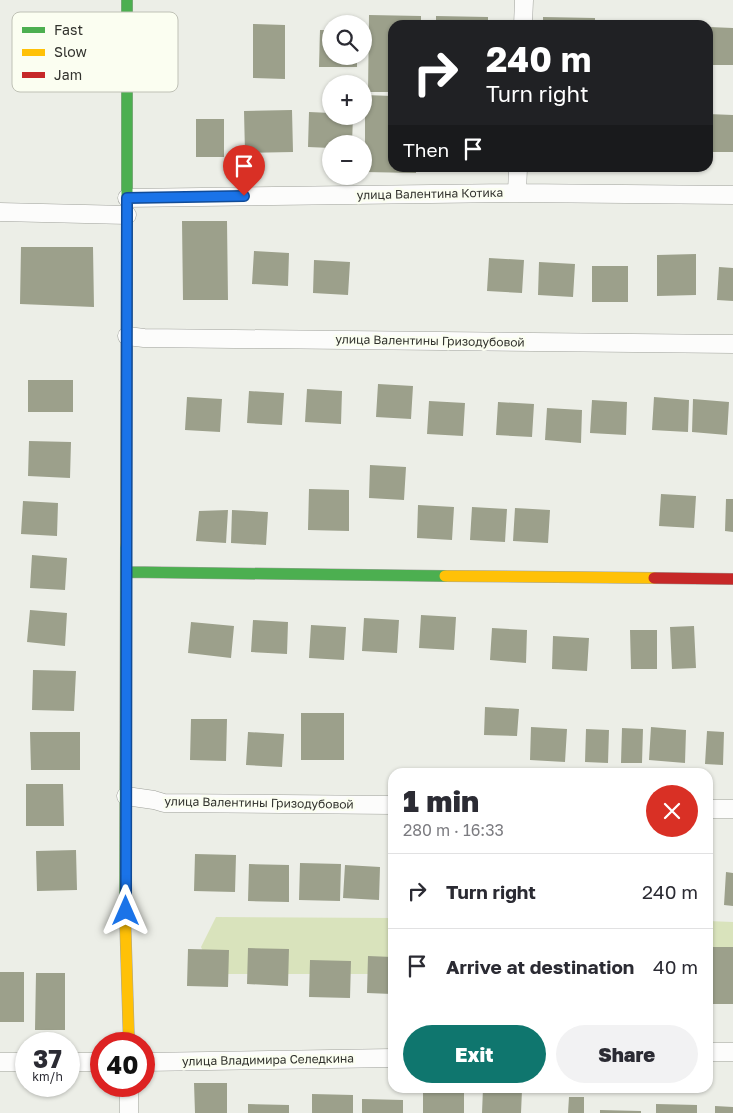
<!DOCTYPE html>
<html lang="en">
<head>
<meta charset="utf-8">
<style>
  body { margin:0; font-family:"Golos Text",sans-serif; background:#f2f2f3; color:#2b2b33; height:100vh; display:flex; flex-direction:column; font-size:19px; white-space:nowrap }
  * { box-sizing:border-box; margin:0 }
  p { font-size:16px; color:#7c7c81 }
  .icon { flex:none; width:28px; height:28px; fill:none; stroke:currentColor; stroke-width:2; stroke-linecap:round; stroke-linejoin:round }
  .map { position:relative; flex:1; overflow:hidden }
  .side { position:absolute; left:388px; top:768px; width:325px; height:325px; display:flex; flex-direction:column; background:#fff; border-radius:15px; box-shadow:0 1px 4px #0004 }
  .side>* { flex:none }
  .guide { position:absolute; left:388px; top:20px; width:325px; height:152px; border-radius:15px; box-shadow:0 1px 4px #0004; background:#202124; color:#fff; overflow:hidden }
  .controls { position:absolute; left:322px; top:15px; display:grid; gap:10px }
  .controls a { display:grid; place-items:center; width:50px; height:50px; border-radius:50%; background:#fff; box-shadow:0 1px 4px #0004; font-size:25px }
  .speed { position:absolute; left:15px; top:1032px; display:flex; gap:10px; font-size:25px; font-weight:700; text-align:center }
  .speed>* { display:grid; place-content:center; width:65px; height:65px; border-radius:50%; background:#fff; box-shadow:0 1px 4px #0004; line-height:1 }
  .speed small { font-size:12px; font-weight:400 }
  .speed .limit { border:8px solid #d22; background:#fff; color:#111 }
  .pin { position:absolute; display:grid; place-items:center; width:42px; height:42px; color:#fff; margin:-51px -21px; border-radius:50% 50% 50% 0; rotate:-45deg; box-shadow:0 0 5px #0007 }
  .pin .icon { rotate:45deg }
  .me { position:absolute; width:55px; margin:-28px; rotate:0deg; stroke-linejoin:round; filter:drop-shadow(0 0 4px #0008) }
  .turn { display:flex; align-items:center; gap:18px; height:105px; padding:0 15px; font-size:22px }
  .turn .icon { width:65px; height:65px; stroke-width:2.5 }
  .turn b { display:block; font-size:35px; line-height:42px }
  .then { display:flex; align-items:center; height:48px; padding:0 15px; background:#0003; gap:10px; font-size:19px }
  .round { display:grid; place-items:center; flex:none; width:52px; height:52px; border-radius:26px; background:#f2f2f3 }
  .headline { display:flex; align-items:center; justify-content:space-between; height:85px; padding:0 15px }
  h1 { font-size:30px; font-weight:800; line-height:38px }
  .action { display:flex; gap:10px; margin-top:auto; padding:10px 15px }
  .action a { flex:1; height:58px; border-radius:30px; background:#0f766e; color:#fff; font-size:20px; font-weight:800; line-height:58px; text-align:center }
  .action a+a { background:#f2f2f3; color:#2b2b33 }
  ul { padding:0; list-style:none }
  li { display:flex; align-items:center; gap:15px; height:75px; padding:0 15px; border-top:1px solid #e1e1e2 }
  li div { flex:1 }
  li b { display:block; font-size:19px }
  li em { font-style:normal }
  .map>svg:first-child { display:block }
  .green { fill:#d9e3bc }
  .building { fill:#9ca08b }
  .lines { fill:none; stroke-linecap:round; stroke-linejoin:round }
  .street-casing { stroke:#a0a29c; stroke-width:19 }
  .fast-casing { stroke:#a0a29c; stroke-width:12 }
  .slow-casing { stroke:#a0a29c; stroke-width:12 }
  .jam-casing { stroke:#a0a29c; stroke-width:12 }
  .street { stroke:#fcfcfb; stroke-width:18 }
  .fast { stroke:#4caf50; stroke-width:11 }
  .slow { stroke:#ffc107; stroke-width:11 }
  .jam { stroke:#c62828; stroke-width:11 }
  .route-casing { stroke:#114b97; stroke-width:12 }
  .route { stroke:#1a73e8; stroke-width:9 }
  .labels { text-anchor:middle; stroke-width:5; stroke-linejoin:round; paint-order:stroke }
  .street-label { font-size:12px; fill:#32332e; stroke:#fbfef1 }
  .key { fill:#fbfef1; stroke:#bfc1b6; stroke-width:1 }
  .key-label { font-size:14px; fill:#32332e }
</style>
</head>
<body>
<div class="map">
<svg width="733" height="1113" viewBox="0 0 733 1113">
  <rect width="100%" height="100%" fill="#eceee7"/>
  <path class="green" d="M 216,917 L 392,918 L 392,974 L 214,974 L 201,947 Z
    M 708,921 L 733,922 L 733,975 L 708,975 Z"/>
  <path class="building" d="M 369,15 L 421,16 L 421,25 L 392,25 L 392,92 L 368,92 Z
    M 436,16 L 488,17 L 488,25 L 436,25 Z
    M 543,17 L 595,18 L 595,25 L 543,25 Z
    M 253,24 L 285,25 L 285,79 L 253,78 Z
    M 709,27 L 733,28 L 733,65 L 709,65 Z
    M 320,30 L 331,30 L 331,56 L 357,56 L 357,67 L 319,67 Z
    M 365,95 L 392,96 L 392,168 L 416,168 L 416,173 L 365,172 Z
    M 292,110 L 293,152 L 245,153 L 244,111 Z
    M 309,112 L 331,113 L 331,116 L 353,116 L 352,144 L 331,144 L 331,148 L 308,147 Z
    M 708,114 L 733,115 L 733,152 L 708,152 Z
    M 196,119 L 224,119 L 224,157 L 196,157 Z
    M 429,168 L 481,168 L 481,172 L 429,172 Z
    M 182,221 L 227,221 L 228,300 L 183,300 Z
    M 21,247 L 93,247 L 94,307 L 20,304 Z
    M 254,251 L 289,253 L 288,286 L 252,284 Z
    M 696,254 L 696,295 L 657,296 L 657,255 Z
    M 489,258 L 524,260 L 522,293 L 487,291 Z
    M 314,260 L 350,262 L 348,295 L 313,293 Z
    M 539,262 L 575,264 L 573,297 L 538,295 Z
    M 592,266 L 628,266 L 628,302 L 592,302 Z
    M 719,267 L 733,268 L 733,301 L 717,300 Z
    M 28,380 L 73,380 L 73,412 L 28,412 Z
    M 378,384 L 413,386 L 411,419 L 376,417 Z
    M 307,389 L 342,391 L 341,424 L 305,422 Z
    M 249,391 L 284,393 L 282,425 L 247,423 Z
    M 187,397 L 222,399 L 220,432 L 185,430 Z
    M 654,397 L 689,400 L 688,432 L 652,430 Z
    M 693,399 L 729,402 L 727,435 L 692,432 Z
    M 592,400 L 627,402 L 626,435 L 590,433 Z
    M 429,401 L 465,403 L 463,436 L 427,434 Z
    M 498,402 L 534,404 L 532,437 L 496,435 Z
    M 547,408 L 582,410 L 581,443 L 545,440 Z
    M 29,441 L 71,442 L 70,478 L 28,476 Z
    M 370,465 L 406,467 L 404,500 L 369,498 Z
    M 309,489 L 349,490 L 349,531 L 308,530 Z
    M 661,494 L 696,496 L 694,528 L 659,526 Z
    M 726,499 L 733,499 L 733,532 L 725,531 Z
    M 23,501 L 58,503 L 57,536 L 21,534 Z
    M 418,505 L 454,507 L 452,540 L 417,538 Z
    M 472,507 L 507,509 L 505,542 L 470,540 Z
    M 515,508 L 550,510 L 548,543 L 513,541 Z
    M 228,510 L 226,543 L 196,541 L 199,511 Z
    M 232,510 L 268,512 L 266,545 L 231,543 Z
    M 32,555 L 67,558 L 65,590 L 30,588 Z
    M 30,610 L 67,613 L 65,646 L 27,642 Z
    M 421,615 L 456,617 L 454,650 L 419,648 Z
    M 364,618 L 399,620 L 397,653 L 362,651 Z
    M 253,620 L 288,622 L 287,654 L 251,652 Z
    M 191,622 L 234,626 L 231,658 L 188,653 Z
    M 311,625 L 346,627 L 344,660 L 309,658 Z
    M 694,626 L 696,668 L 672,669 L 670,627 Z
    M 492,628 L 527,630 L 526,663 L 490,660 Z
    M 630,630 L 657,630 L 657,669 L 631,669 Z
    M 553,636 L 589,638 L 587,671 L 552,669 Z
    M 33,670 L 76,671 L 74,711 L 32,710 Z
    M 485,707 L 519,709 L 517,736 L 484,735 Z
    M 301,713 L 344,713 L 344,760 L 301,760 Z
    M 191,719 L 227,719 L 226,761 L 190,760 Z
    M 531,727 L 567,729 L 565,762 L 530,760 Z
    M 651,727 L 686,730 L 685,763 L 649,760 Z
    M 622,728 L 643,729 L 642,763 L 621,763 Z
    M 586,729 L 609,730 L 608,763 L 585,762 Z
    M 707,731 L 724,732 L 723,765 L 705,764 Z
    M 30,732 L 80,732 L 80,770 L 31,770 Z
    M 248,732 L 284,734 L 282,767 L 246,765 Z
    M 26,784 L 63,784 L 64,826 L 26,826 Z
    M 76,850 L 77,890 L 37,891 L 36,851 Z
    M 195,854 L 236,855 L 235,892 L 194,891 Z
    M 300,863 L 341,864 L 340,901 L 299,900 Z
    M 249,864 L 289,865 L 289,902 L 248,901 Z
    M 345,865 L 380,867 L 379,900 L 343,898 Z
    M 726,872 L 733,873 L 733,906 L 724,905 Z
    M 711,947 L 733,947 L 733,1004 L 711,1004 Z
    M 248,948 L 289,949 L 288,986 L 247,984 Z
    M 188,949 L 229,950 L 228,987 L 187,986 Z
    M 368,956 L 392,957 L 392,994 L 367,993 Z
    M 310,960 L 351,961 L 350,998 L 309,997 Z
    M 0,972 L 24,972 L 24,1022 L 0,1022 Z
    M 36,973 L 65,973 L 65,1030 L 35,1030 Z
    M 194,1083 L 227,1083 L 227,1113 L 195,1113 Z
    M 483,1088 L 522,1090 L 521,1113 L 482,1113 Z
    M 423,1091 L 464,1092 L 464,1113 L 423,1113 Z
    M 312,1094 L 353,1095 L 353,1113 L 312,1113 Z
    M 569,1097 L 584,1097 L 584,1113 L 568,1113 Z
    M 362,1099 L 403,1100 L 403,1113 L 362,1113 Z
    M 248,1104 L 289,1105 L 289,1113 L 248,1113 Z
    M 656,1104 L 697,1105 L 697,1113 L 656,1113 Z
    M 715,1106 L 733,1107 L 733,1113 L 715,1113 Z
    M 600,1110 L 641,1111 L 641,1113 L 600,1113 Z"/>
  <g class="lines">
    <g class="street-casing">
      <path id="street" d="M 523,25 L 524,0
        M 517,193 L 518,168
        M 127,198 L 517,193 L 733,195
        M 0,212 L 127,215
        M 127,336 L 144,338 L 733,344
        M 126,796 L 154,800 L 164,803 L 392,805
        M 708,809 L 733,809
        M 708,1052 L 733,1052
        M 0,1062 L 26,1062
        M 69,1062 L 101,1062
        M 144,1062 L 392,1058
        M 129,1113 L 129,1086"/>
    </g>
    <g class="fast-casing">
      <path id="fast" d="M 127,226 L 127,0
        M 126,572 L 445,576
        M 125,914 L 126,545"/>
    </g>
    <g class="slow-casing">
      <path id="slow" d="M 126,545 L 127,226
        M 445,576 L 654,578
        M 125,914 L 129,1044"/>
    </g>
    <g class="jam-casing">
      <path id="jam" d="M 654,578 L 733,579"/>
    </g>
    <use href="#street" class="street"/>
    <use href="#fast" class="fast"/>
    <use href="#slow" class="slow"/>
    <use href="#jam" class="jam"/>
  </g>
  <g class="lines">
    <g class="route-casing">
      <path id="route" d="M 126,911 L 127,198 L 244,196"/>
    </g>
    <use href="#route" class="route"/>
  </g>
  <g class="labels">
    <g class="street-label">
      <text transform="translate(430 194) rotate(-1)" y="4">улица Валентина Котика</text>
      <text transform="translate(430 341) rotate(1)" y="4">улица Валентины Гризодубовой</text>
      <text transform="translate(259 803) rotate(1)" y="4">улица Валентины Гризодубовой</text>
      <text transform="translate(268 1060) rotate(-1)" y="4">улица Владимира Селедкина</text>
    </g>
  </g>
  <rect x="12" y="12" width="166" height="80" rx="8" class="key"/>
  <rect x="22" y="27" width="23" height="6" fill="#4caf50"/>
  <rect x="22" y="49" width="23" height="7" fill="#ffc107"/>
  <rect x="22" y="72" width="23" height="6" fill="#c62828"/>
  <g class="key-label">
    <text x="54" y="35">Fast</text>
    <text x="54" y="57">Slow</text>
    <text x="54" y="80">Jam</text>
  </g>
</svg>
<div class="controls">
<a><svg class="icon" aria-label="search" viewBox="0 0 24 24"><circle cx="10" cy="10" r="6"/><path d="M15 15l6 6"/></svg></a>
<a>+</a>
<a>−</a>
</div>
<div class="speed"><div>37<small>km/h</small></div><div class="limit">40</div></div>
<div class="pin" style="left:244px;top:196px;background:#d93025"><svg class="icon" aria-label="arrive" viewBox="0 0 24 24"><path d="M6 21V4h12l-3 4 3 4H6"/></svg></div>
<svg class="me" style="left:126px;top:911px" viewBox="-20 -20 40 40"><path d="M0-17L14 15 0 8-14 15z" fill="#1a73e8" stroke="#fff" stroke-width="4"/></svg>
<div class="guide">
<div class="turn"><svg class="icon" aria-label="right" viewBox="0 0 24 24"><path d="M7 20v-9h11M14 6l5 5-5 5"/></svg><div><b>240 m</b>Turn right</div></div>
<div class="then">Then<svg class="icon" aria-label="arrive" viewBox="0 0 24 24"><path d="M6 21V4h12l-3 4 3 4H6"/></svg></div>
</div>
<section class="side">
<div class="headline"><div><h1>1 min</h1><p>280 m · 16:33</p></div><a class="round" style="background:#d93025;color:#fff"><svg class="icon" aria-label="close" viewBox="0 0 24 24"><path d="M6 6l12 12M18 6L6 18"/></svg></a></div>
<ul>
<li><svg class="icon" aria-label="right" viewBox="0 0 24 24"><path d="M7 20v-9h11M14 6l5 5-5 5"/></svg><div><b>Turn right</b></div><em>240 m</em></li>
<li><svg class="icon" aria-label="arrive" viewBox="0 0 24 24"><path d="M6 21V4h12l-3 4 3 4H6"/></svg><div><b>Arrive at destination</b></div><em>40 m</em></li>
</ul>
<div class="action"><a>Exit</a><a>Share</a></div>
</section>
</div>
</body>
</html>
